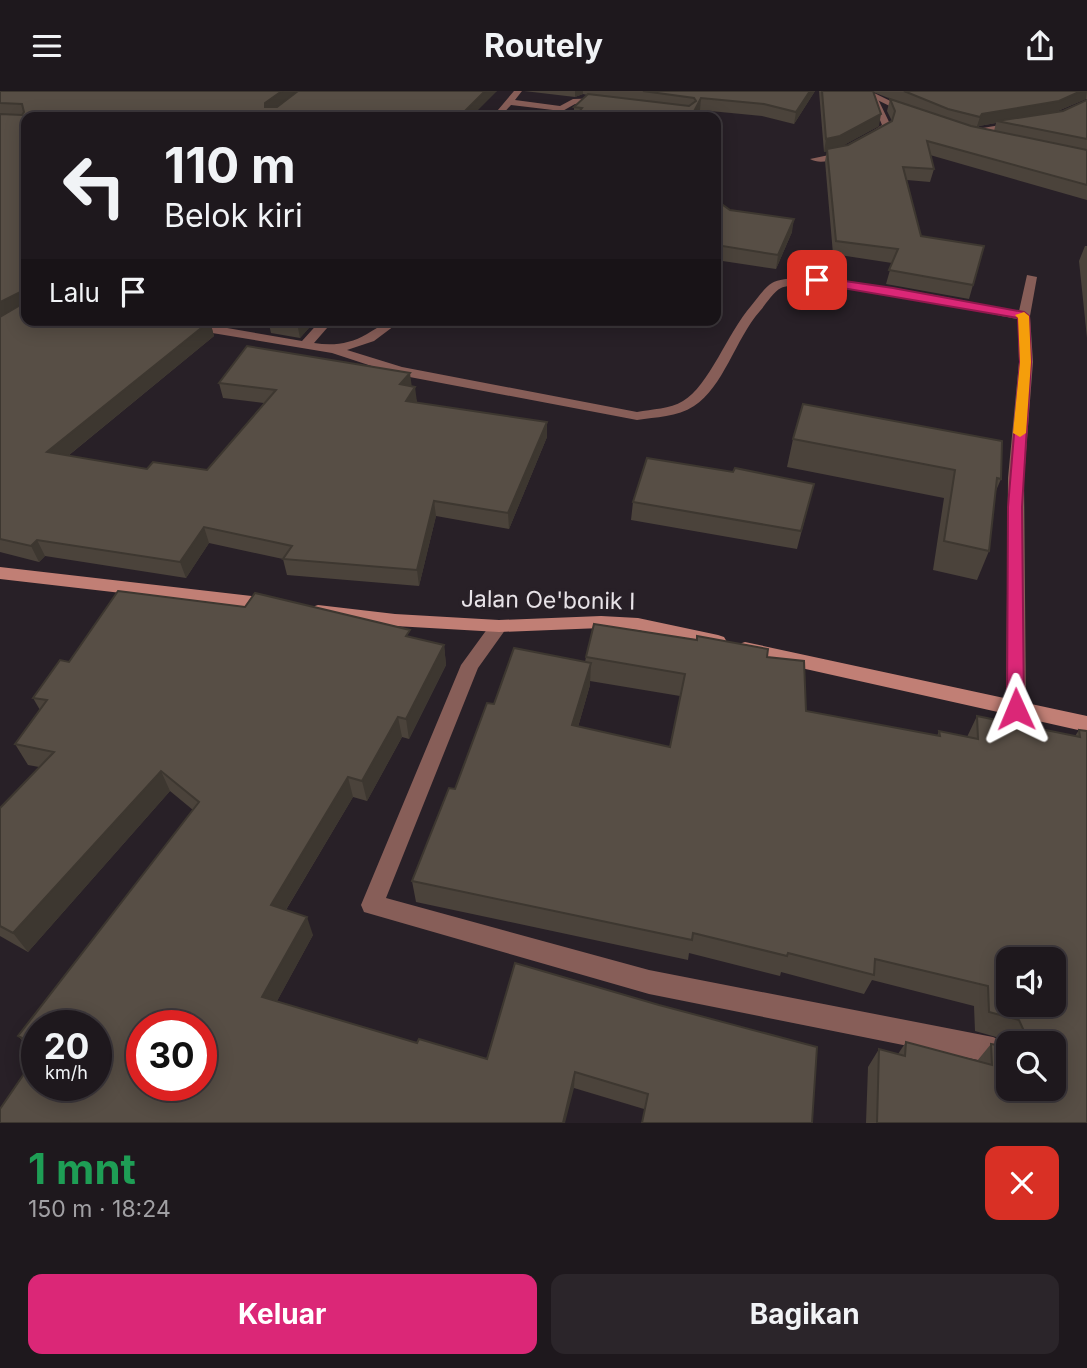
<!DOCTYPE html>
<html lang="id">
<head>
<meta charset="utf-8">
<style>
  body { margin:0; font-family:Inter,sans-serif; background:#2b252a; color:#f1f3f6; height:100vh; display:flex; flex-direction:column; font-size:26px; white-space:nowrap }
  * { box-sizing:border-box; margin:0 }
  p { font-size:23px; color:#a1a0a4 }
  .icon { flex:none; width:38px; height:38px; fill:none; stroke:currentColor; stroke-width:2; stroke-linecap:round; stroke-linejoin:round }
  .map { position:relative; height:1032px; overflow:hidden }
  .panel { display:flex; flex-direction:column; background:#1e181d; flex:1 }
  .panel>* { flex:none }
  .banner { position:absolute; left:21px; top:21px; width:700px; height:214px; border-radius:14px; box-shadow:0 4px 18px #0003,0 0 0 2px #3c373b; background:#1e181d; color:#f1f3f6; overflow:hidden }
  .tools { position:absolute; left:996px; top:856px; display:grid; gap:14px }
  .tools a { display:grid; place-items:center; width:70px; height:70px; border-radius:14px; background:#1e181d; box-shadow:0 4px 18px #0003,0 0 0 2px #3c373b; font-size:35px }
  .speed { position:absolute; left:21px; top:919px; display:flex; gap:14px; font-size:35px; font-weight:700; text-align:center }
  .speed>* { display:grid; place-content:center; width:91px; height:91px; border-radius:50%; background:#1e181d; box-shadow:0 4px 18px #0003,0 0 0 2px #3c373b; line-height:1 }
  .speed small { font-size:18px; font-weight:400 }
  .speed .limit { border:10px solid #d22; background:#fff; color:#111 }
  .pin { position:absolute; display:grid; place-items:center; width:60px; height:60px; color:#fff; margin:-30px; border-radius:14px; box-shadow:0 4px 10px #0006 }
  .me { position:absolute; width:77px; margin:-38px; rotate:359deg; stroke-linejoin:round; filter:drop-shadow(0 0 5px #0008) }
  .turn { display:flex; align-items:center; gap:24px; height:147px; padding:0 28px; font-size:32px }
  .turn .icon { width:91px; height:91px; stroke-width:2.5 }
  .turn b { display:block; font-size:49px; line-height:60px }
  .then { display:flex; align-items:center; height:66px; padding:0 28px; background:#0003; gap:14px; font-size:26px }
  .round { display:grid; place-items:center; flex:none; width:74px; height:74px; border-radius:14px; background:#2b252a }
  .summary { display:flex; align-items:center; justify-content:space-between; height:119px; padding:0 28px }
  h1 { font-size:42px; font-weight:700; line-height:52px; color:#1e9e55 }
  .action { display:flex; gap:14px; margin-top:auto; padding:14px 28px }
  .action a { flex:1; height:80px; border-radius:14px; background:#db2777; color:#fff; font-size:28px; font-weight:700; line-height:80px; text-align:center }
  .action a+a { background:#2b252a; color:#f1f3f6 }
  header { display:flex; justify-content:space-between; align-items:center; height:91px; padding:0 28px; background:#1e181d; font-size:32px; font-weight:700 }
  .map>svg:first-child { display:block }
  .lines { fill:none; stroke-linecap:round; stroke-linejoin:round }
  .lane { fill:#875e58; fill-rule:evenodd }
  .street { fill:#875e58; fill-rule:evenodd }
  .secondary { fill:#c17f75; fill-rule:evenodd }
  .wall { fill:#4b433b; fill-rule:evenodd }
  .shaded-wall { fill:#3d3730 }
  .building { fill:#574e45; stroke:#3d3730; stroke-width:2; fill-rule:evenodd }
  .route { fill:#db2777; stroke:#8e194d; stroke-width:2 }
  .slow { fill:#f59e0b }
  .labels { text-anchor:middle; stroke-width:7; stroke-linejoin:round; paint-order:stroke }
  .street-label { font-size:23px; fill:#e7e2e7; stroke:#282027 }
</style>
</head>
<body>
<header><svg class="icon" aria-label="menu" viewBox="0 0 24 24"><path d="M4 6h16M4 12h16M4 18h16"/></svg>Routely<svg class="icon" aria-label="share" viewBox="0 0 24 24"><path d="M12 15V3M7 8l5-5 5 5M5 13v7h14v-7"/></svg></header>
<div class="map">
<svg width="1087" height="1032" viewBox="0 0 1087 1032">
  <rect width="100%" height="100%" fill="#282027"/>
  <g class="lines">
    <path class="lane" d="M 870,4 L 876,4 L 891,35 L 871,48 L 868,47 L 868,43 L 882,34 Z
      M 846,55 L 849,56 L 849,60 C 837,67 823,75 810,68 L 829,64 Z"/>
    <path class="street" d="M 514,0 L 522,0 L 515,9 L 560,15 L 573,8 L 604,7 L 608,10 L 575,13 L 552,26 L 542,26 L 553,19 L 511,14 L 500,26 L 492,26 Z
      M 859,0 L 870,0 L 915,22 L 908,24 Z
      M 1018,31 L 1021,32 L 1021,36 L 969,43 L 965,40 Z
      M 1027,184 L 1037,186 L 1030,225 L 1033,271 L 1024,387 L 1026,618 L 1023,623 L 1016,626 L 1009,623 L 1006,618 L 1008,387 L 1019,271 L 1018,228 C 979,221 808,183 781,197 C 773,201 766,213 760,220 C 736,247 723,297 694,315 C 677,326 656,326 637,329 L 399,284 L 332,262 L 158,233 L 152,229 L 181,229 L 302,250 L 321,229 L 334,229 L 314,252 C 333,255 350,253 367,243 C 381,235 386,229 402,229 L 374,250 L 347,259 L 402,276 L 637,321 C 652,318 670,318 683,310 C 709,295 728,241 751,215 C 757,208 764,197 772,192 C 804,174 974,213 1019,220 Z
      M 499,529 L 505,530 L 508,535 L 478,577 L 386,807 L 649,879 L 993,946 L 1002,950 L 1006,959 L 1002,968 L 993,972 L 649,903 L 364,821 L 361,814 L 461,574 L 493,530 Z"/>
    <path class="secondary" d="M 0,476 L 270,507 L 279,513 L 270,519 L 0,488 Z
      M 318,514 L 395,523 L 499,529 L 601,525 L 638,527 L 718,544 L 724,546 L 727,551 L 724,556 L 718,558 L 638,539 L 601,537 L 499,541 L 395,535 L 312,524 L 309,520 L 312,516 Z
      M 745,551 L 1087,625 L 1087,641 L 739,563 L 736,558 L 739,553 Z"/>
  </g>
  <path class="wall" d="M 0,0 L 497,0 L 26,229 L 233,229 L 227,234 L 210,231 L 214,245 L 68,365 L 147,378 L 207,379 L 264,312 L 223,307 L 219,292 L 412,295 L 417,311 L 547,346 L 509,438 L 436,425 L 419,495 L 287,484 L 283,468 L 209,452 L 186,487 L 45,465 L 39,471 L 0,461 Z
    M 524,0 L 815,0 L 794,33 L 762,25 L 700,19 L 696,26 L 574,26 L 574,16 L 587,4 L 583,3 L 575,6 Z
    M 819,0 L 1087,0 L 1087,8 L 1086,8 L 1058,20 L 1063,20 L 1087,9 L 1087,109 L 930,64 L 934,78 L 930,91 L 907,89 L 921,145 L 973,194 L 969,208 L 886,193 L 892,172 L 833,163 L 825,70 L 827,60 L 824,61 ZM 873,1 L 909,15 L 890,8 L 887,20 L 892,30 L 848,54 L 842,55 L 879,35 ZM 996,32 L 994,40 L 978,37 L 979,35 Z
    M 716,109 L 730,119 L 792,141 L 776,178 L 716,169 Z
    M 1085,155 L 1087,155 L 1087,247 L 1079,170 Z
    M 268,229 L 316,229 L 300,247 L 271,242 Z
    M 793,348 L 1001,388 L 995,402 L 989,460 L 977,489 L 933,479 L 944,407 L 787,376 Z
    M 733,381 L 814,393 L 797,458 L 631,429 L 633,411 Z
    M 411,546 L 444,554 L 446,574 L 409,648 L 402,646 L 367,710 L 353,706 L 286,819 L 313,844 L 277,910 L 417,952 L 487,968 L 659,914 L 817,956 L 644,1018 L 574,997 L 96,994 L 37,934 L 37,963 L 34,962 L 18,945 L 193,719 L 170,700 L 28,861 L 0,845 L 0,717 L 39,676 L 28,674 L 15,653 L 40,619 L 33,607 L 69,571 Z
    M 586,566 L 767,566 L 806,620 L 937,645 L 939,640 L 967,646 L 977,625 L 1075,645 L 1079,639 L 1087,640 L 1087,1032 L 866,1032 L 868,976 L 879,958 L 898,963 L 906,951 L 977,970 L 991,953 L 1007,956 L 1003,948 L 975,940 L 974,915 L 872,889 L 864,903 L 781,881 L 780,885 L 689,862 L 688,869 L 416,811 L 412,790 L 494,613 L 585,571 ZM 590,590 L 680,605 L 670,656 L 578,636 L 590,594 ZM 1008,952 L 1054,952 L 1008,998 Z"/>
  <path class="shaded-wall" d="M 282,0 L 299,0 L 267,24 L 265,16 L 265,12 Z
    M 485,0 L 497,0 L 471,26 L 459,26 Z
    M 575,0 L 583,0 L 583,3 L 575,6 Z
    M 810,0 L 815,0 L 794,33 L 796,21 Z
    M 1081,0 L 1087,0 L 1086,8 L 1055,21 L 997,30 L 996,32 L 979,35 L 976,38 L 980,26 L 982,23 Z
    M 701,7 L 700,19 L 696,26 L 691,26 Z
    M 881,23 L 879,35 L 837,58 L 824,61 L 826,48 Z
    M 794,128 L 792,141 L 776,178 L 778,164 Z
    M 22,200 L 26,210 L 0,229 L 0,211 Z
    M 225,229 L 233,229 L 227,234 Z
    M 300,229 L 316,229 L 300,247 L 297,232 Z
    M 210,230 L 214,245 L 53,377 L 47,361 Z
    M 410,282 L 412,297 L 400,293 Z
    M 415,296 L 417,311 L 406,310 Z
    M 547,331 L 547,346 L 509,438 L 508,422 Z
    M 434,410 L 436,425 L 419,495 L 417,479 Z
    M 204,436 L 209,452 L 186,487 L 180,471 Z
    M 37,449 L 45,465 L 39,471 L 31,455 Z
    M 444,554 L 446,574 L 409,648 L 406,628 Z
    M 591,572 L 590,594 L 572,657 L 572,634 Z
    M 398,626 L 402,646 L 367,710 L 362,690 Z
    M 161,680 L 170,700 L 28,861 L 13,842 Z
    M 348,686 L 353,706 L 278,832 L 271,814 Z
    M 307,826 L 313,844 L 270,923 L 262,906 Z
    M 575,981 L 574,997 L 565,1032 L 563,1032 Z"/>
  <path class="building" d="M 0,0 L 282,0 L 265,12 L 265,16 L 277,16 L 298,0 L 485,0 L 459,26 L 26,26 L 26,229 L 203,229 L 210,230 L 47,361 L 147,378 L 153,371 L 207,379 L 276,299 L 219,292 L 247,255 L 410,282 L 400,293 L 415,296 L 406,310 L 547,331 L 508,422 L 434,410 L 417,479 L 283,468 L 292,455 L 204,436 L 180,471 L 37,449 L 31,455 L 0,448 L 0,226 L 22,213 L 22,200 L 0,211 L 0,23 L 22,24 L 24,21 L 22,13 L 0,12 Z
    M 643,0 L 810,0 L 796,21 L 764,13 L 701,7 L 691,26 L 575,26 L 582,17 L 574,16 L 588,3 L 689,15 L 696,10 L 694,7 Z
    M 822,0 L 873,0 L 881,23 L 840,45 L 826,48 Z
    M 904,0 L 1081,0 L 1059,10 L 982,23 L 980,26 L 948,18 Z
    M 890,8 L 971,35 L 1087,59 L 1087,94 L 927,50 L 934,78 L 903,76 L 921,145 L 984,155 L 973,194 L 889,179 L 898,158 L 836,150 L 827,58 L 848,54 L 892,30 L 895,20 Z
    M 1087,9 L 1087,48 L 997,30 L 1063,20 Z
    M 716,109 L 730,119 L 794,128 L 778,164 L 716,154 Z
    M 279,229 L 300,229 L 297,232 Z
    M 803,313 L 1002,350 L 1001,388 L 997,387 L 989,460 L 944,450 L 955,379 L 793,348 Z
    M 647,367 L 733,381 L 735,377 L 814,393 L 801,440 L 633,411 Z
    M 118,500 L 245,516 L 255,502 L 410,539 L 406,545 L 444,554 L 406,628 L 398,626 L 362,690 L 348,686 L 271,814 L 307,826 L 262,906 L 417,952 L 419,948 L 487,968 L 515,872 L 659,914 L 817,956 L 812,1032 L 642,1032 L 648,1003 L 575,981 L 563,1032 L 0,1032 L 0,1018 L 37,964 L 37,994 L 96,994 L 96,934 L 37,934 L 37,955 L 18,945 L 199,711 L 161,680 L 13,842 L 0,835 L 0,717 L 54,661 L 15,653 L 47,609 L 33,607 L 60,569 L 69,571 ZM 142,934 L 201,934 L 201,994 L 142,994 Z
    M 594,533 L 697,549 L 697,545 L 768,558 L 767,566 L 804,570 L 806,620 L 940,645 L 939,640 L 978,648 L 977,625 L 1080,646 L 1079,639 L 1087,640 L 1087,1032 L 877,1032 L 879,958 L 905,965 L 906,951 L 992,974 L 991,953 L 1008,956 L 1008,998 L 1054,998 L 1054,952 L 1018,952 L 1020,951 L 1024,940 L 1019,929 L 989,921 L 988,895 L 875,868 L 874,884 L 788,862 L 787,865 L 693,842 L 692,849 L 412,790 L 449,697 L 455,698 L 487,612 L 494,613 L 514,557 L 591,572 L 572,634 L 670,656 L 685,583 L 586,566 ZM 1008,868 L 1054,868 L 1054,914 L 1008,914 Z"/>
  <path class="route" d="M 817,186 L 893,197 L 1024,221 L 1029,225 L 1031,271 L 1022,416 L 1024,618 L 1022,623 L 1009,623 L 1007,618 L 1008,416 L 1020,271 L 1018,227 L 813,192 L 813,187 Z"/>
  <path class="slow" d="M 1024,221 L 1029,225 L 1031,271 L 1026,342 L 1020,346 L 1013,342 L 1020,271 L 1018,227 L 1015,224 Z"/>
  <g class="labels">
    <g class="street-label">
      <text transform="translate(548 509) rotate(1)" y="8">Jalan Oe'bonik I</text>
    </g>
  </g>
</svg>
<div class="tools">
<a><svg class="icon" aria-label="sound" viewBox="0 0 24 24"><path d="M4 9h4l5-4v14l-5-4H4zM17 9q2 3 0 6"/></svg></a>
<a><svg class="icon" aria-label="search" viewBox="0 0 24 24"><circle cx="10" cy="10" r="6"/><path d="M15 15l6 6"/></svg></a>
</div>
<div class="speed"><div>20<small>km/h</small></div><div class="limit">30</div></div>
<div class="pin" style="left:817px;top:189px;background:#d93025"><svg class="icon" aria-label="arrive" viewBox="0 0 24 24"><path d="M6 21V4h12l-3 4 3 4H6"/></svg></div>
<svg class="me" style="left:1016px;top:618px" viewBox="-20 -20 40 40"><path d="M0-17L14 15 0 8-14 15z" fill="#db2777" stroke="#fff" stroke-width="4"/></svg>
<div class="banner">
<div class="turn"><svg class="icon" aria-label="left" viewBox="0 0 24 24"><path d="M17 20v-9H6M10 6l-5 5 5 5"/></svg><div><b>110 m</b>Belok kiri</div></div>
<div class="then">Lalu<svg class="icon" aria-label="arrive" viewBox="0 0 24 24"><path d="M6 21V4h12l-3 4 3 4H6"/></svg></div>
</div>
</div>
<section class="panel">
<div class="summary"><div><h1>1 mnt</h1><p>150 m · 18:24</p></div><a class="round" style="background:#d93025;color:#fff"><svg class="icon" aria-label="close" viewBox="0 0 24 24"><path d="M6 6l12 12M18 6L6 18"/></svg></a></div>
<div class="action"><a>Keluar</a><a>Bagikan</a></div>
</section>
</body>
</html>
